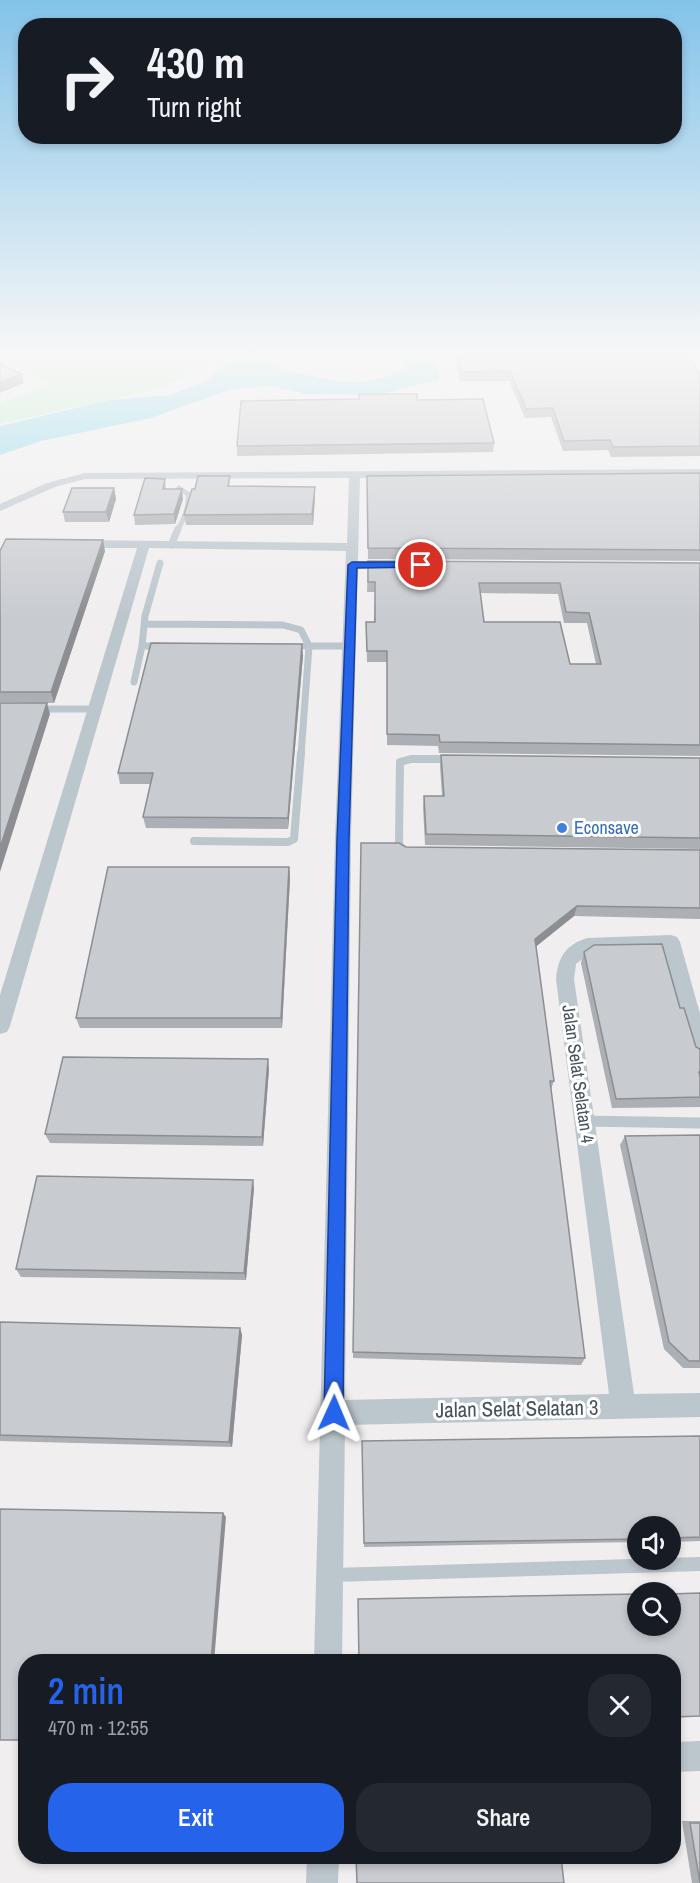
<!DOCTYPE html>
<html lang="en">
<head>
<meta charset="utf-8">
<style>
  body { margin:0; font-family:"Archivo Narrow",sans-serif; background:#242831; color:#f1f3f6; height:100vh; display:flex; flex-direction:column; font-size:22px; white-space:nowrap }
  * { box-sizing:border-box; margin:0 }
  p { font-size:20px; color:#9ea1a6 }
  .icon { flex:none; width:33px; height:33px; fill:none; stroke:currentColor; stroke-width:2; stroke-linecap:round; stroke-linejoin:round }
  .map { position:relative; flex:1; overflow:hidden }
  .sheet { position:absolute; left:18px; top:1654px; width:663px; height:210px; display:flex; flex-direction:column; background:#171b24; border-radius:24px; box-shadow:0 3px 9px #0003 }
  .sheet>* { flex:none }
  .banner { position:absolute; left:18px; top:18px; width:664px; height:126px; border-radius:24px; box-shadow:0 3px 9px #0003; background:#171b24; color:#f1f3f6; overflow:hidden }
  .buttons { position:absolute; left:627px; top:1516px; display:grid; gap:12px }
  .buttons a { display:grid; place-items:center; width:54px; height:54px; border-radius:50%; background:#171b24; box-shadow:0 3px 9px #0003; font-size:30px }
  .pin { position:absolute; display:grid; place-items:center; width:51px; height:51px; color:#fff; margin:-26px; border:3px solid #fff; border-radius:50%; box-shadow:0 2px 6px #0007 }
  .me { position:absolute; width:66px; margin:-33px; rotate:1deg; stroke-linejoin:round; filter:drop-shadow(0 0 4px #0008) }
  .turn { display:flex; align-items:center; gap:21px; height:126px; padding:0 30px; font-size:27px }
  .turn .icon { width:78px; height:78px; stroke-width:2.5 }
  .turn b { display:block; font-size:42px; line-height:51px }
  .round { display:grid; place-items:center; flex:none; width:63px; height:63px; border-radius:24px; background:#242831 }
  .headline { display:flex; align-items:center; justify-content:space-between; height:102px; padding:0 30px }
  h1 { font-size:36px; font-weight:600; line-height:45px; color:#2563eb }
  .cta { display:flex; gap:12px; margin-top:auto; padding:12px 30px }
  .cta a { flex:1; height:69px; border-radius:24px; background:#2563eb; color:#fff; font-size:24px; font-weight:600; line-height:69px; text-align:center }
  .cta a+a { background:#242831; color:#f1f3f6 }
  .map>svg:first-child { display:block }
  .green { fill:#bdeecd }
  .water { fill:#8bdaea }
  .lines { fill:none; stroke-linecap:round; stroke-linejoin:round }
  .service-far4 { stroke:#bcc6cd; stroke-width:5 }
  .service-far3 { stroke:#bcc6cd; stroke-width:7 }
  .service-far2 { stroke:#bcc6cd; stroke-width:8 }
  .service-far1 { stroke:#bcc6cd; stroke-width:11 }
  .service { stroke:#bcc6cd; stroke-width:14 }
  .minor { fill:#bcc6cd; fill-rule:evenodd }
  .wall { fill:#acafb3; fill-rule:evenodd }
  .shaded-wall { fill:#8c8e92 }
  .building { fill:#c8cbd0; stroke:#8c8e92; stroke-width:1.5; fill-rule:evenodd }
  .route { fill:#2563eb; stroke:#184099; stroke-width:1.5 }
  .shop-dot { fill:#3f7fe0; stroke:#fff; stroke-width:2 }
  .labels { text-anchor:middle; stroke-width:6; stroke-linejoin:round; paint-order:stroke }
  .shop-label { font-size:18px; fill:#366cbe; stroke:#fff; text-anchor:start }
  .street-label { font-size:18px; fill:#46525b; stroke:#fff }
  .near-street-label { font-size:21px; fill:#46525b; stroke:#fff }
</style>
</head>
<body>
<div class="map">
<svg width="700" height="1883" viewBox="0 0 700 1883">
  <rect width="100%" height="100%" fill="#f0eeee"/>
  <path class="green" d="M 0,356 L 229,356 L 160,388 L 0,424 L 0,403 L 50,383 L 0,360 Z"/>
  <path class="water" d="M 239,356 L 278,356 L 272,365 C 313,378 369,395 406,366 L 402,356 L 433,356 L 440,373 L 438,380 L 377,395 L 306,394 L 272,386 L 232,389 L 151,418 L 41,441 L 0,455 L 0,426 L 110,400 L 169,395 L 207,381 L 217,369 Z"/>
  <g class="lines">
    <path class="service-far4" d="M 177,531 C 184,519 189,508 188,494 L 179,488"/>
    <path class="service-far3" d="M 171,545 L 178,529
      M 144,624 L 283,625 L 301,630 L 309,646 L 301,755
      M 142,646 L 160,646
      M 305,646 L 348,646
      M 134,682 L 142,646 L 145,616 L 160,563
      M 38,709 L 96,709"/>
    <path class="service-far2" d="M 194,841 L 288,842 L 294,839 L 301,753
      M 406,851 L 400,847 L 399,842 L 400,762 L 411,759 L 452,759"/>
    <path class="service-far1" d="M 584,1121 L 700,1123"/>
    <path class="service" d="M 333,1575 L 700,1564"/>
    <path class="minor" d="M 700,469 L 700,475 L 360,478 L 351,839 L 345,1400 L 609,1394 L 556,979 C 558,958 565,945 587,938 L 671,935 L 677,937 L 680,942 L 700,1014 L 700,1058 L 693,1056 L 690,1050 L 664,949 L 591,952 L 576,964 L 574,979 L 634,1394 L 700,1393 L 700,1417 L 345,1425 L 342,1662 L 314,1662 L 335,839 L 346,551 L 149,548 L 10,1026 L 7,1032 L 0,1034 L 0,995 L 137,548 L 79,548 L 73,544 L 79,540 L 347,543 L 349,478 L 85,479 L 55,487 L 0,511 L 0,504 L 47,483 L 85,473 Z
      M 700,1741 L 700,1771 L 674,1772 L 674,1742 Z
      M 307,1857 L 339,1857 L 338,1883 L 306,1883 Z"/>
  </g>
  <path class="wall" d="M 454,356 L 689,356 L 700,375 L 700,456 L 611,457 L 608,450 L 563,451 L 551,417 L 525,418 L 509,381 L 460,381 Z
    M 359,394 L 417,400 L 494,443 L 493,452 L 237,456 L 237,446 L 359,399 Z
    M 700,473 L 700,561 L 368,559 L 367,476 Z
    M 165,479 L 166,489 L 183,499 L 175,524 L 135,525 L 134,515 Z
    M 231,486 L 315,497 L 313,525 L 186,525 L 184,515 Z
    M 114,488 L 116,499 L 109,522 L 65,522 L 63,512 Z
    M 0,551 L 105,551 L 54,703 L 0,702 Z
    M 368,561 L 700,563 L 700,756 L 439,753 L 438,746 L 387,745 L 387,662 L 367,662 L 366,622 L 374,622 L 375,592 L 367,592 ZM 480,593 L 558,594 L 564,623 L 587,623 L 596,664 L 570,664 L 484,622 Z
    M 303,655 L 288,829 L 146,828 L 143,817 L 150,784 L 120,784 L 118,773 Z
    M 441,755 L 700,758 L 700,849 L 425,845 L 423,807 L 424,796 L 442,796 L 440,766 Z
    M 361,843 L 406,847 L 700,850 L 700,919 L 574,916 L 536,946 L 554,1081 L 551,1089 L 585,1358 L 581,1365 L 353,1358 Z
    M 289,867 L 290,878 L 282,1028 L 80,1028 L 76,1018 Z
    M 584,952 L 680,1008 L 696,1047 L 700,1049 L 700,1107 L 612,1108 L 581,963 Z
    M 269,1069 L 263,1146 L 50,1143 L 45,1134 Z
    M 700,1135 L 700,1368 L 683,1368 L 664,1349 L 620,1145 L 625,1136 Z
    M 254,1188 L 246,1280 L 21,1277 L 16,1269 Z
    M 0,1322 L 240,1328 L 242,1335 L 232,1447 L 0,1441 Z
    M 700,1436 L 700,1541 L 670,1542 L 670,1527 L 638,1527 L 638,1542 L 364,1547 L 362,1446 Z
    M 682,1821 L 700,1821 L 700,1883 L 692,1883 Z"/>
  <path class="shaded-wall" d="M 22,374 L 24,383 L 0,393 L 0,382 Z
    M 315,487 L 315,497 L 313,525 L 312,514 Z
    M 114,488 L 116,499 L 109,522 L 106,512 Z
    M 182,489 L 183,499 L 175,524 L 174,514 Z
    M 103,540 L 105,551 L 54,703 L 51,692 Z
    M 302,644 L 303,655 L 288,829 L 288,818 Z
    M 47,703 L 50,714 L 0,872 L 0,848 Z
    M 289,867 L 290,878 L 282,1028 L 281,1018 Z
    M 577,906 L 574,916 L 533,949 L 535,939 Z
    M 268,1059 L 269,1069 L 263,1146 L 262,1137 Z
    M 253,1180 L 254,1188 L 246,1280 L 244,1273 Z
    M 240,1328 L 242,1335 L 232,1447 L 229,1442 Z
    M 223,1513 L 226,1517 L 214,1662 L 211,1662 Z"/>
  <path class="building" d="M 457,356 L 689,356 L 700,375 L 700,446 L 613,447 L 610,440 L 564,441 L 553,408 L 526,409 L 510,371 L 461,372 Z
    M 0,364 L 22,374 L 0,382 Z
    M 359,394 L 417,394 L 417,400 L 483,399 L 494,443 L 237,446 L 241,401 L 359,399 Z
    M 700,473 L 700,550 L 368,548 L 367,476 Z
    M 198,476 L 230,476 L 228,486 L 315,487 L 312,514 L 184,515 L 192,489 L 195,489 Z
    M 145,478 L 165,479 L 163,489 L 182,489 L 174,514 L 134,515 Z
    M 72,488 L 114,488 L 106,512 L 63,512 Z
    M 6,539 L 103,540 L 51,692 L 0,692 L 0,551 Z
    M 368,561 L 700,563 L 700,745 L 440,742 L 439,735 L 387,734 L 387,651 L 367,651 L 366,622 L 375,622 L 375,582 L 368,582 ZM 479,583 L 560,583 L 566,612 L 589,613 L 601,664 L 570,664 L 560,622 L 484,622 Z
    M 151,643 L 302,644 L 288,818 L 143,817 L 153,773 L 118,773 Z
    M 0,703 L 47,703 L 0,848 Z
    M 441,755 L 700,758 L 700,838 L 426,834 L 424,796 L 444,796 Z
    M 361,843 L 399,843 L 406,847 L 700,850 L 700,908 L 577,906 L 535,939 L 554,1081 L 550,1081 L 585,1358 L 353,1352 Z
    M 108,867 L 289,867 L 281,1018 L 76,1018 Z
    M 662,944 L 680,1008 L 684,1008 L 696,1047 L 700,1049 L 700,1072 L 699,1072 L 700,1077 L 700,1097 L 616,1099 L 584,952 L 594,945 Z
    M 63,1057 L 268,1059 L 262,1137 L 45,1134 Z
    M 700,1135 L 700,1361 L 689,1361 L 669,1342 L 625,1136 Z
    M 37,1176 L 253,1180 L 244,1273 L 16,1269 Z
    M 0,1322 L 240,1328 L 229,1442 L 0,1435 Z
    M 700,1436 L 700,1537 L 670,1538 L 670,1527 L 638,1527 L 638,1539 L 364,1543 L 362,1441 Z
    M 0,1509 L 223,1513 L 211,1662 L 26,1662 L 26,1740 L 0,1740 Z
    M 700,1593 L 700,1716 L 674,1717 L 674,1662 L 359,1662 L 358,1599 L 638,1594 L 638,1626 L 670,1626 L 670,1594 Z
    M 690,1823 L 700,1823 L 700,1883 Z
    M 356,1857 L 561,1857 L 564,1883 L 357,1883 Z"/>
  <linearGradient id="sky" x2="0" y2="1"><stop stop-color="#83c3e9"/><stop offset="0.57" stop-color="#f8f7f7"/><stop offset="1" stop-color="#f8f7f7" stop-opacity="0"/></linearGradient>
  <rect width="700" height="620" fill="url(#sky)"/>
  <path class="route" d="M 421,562 L 426,565 L 425,567 L 357,568 L 349,839 L 343,1413 L 340,1420 L 334,1423 L 327,1420 L 324,1413 L 337,839 L 348,565 L 352,562 Z"/>
  <circle class="shop-dot" cx="562" cy="828" r="6"/>
  <g class="labels">
    <g class="shop-label">
      <text x="574" y="834">Econsave</text>
    </g>
    <g class="street-label">
      <text transform="translate(578 1074) rotate(82)" y="6">Jalan Selat Selatan 4</text>
    </g>
    <g class="near-street-label">
      <text transform="translate(517 1409) rotate(-1)" y="7">Jalan Selat Selatan 3</text>
    </g>
  </g>
</svg>
<div class="buttons">
<a><svg class="icon" aria-label="sound" viewBox="0 0 24 24"><path d="M4 9h4l5-4v14l-5-4H4zM17 9q2 3 0 6"/></svg></a>
<a><svg class="icon" aria-label="search" viewBox="0 0 24 24"><circle cx="10" cy="10" r="6"/><path d="M15 15l6 6"/></svg></a>
</div>
<div class="pin" style="left:421px;top:565px;background:#d93025"><svg class="icon" aria-label="arrive" viewBox="0 0 24 24"><path d="M6 21V4h12l-3 4 3 4H6"/></svg></div>
<svg class="me" style="left:334px;top:1413px" viewBox="-20 -20 40 40"><path d="M0-17L14 15 0 8-14 15z" fill="#2563eb" stroke="#fff" stroke-width="4"/></svg>
<div class="banner">
<div class="turn"><svg class="icon" aria-label="right" viewBox="0 0 24 24"><path d="M7 20v-9h11M14 6l5 5-5 5"/></svg><div><b>430 m</b>Turn right</div></div>
</div>
<section class="sheet">
<div class="headline"><div><h1>2 min</h1><p>470 m · 12:55</p></div><a class="round"><svg class="icon" aria-label="close" viewBox="0 0 24 24"><path d="M6 6l12 12M18 6L6 18"/></svg></a></div>
<div class="cta"><a>Exit</a><a>Share</a></div>
</section>
</div>
</body>
</html>
